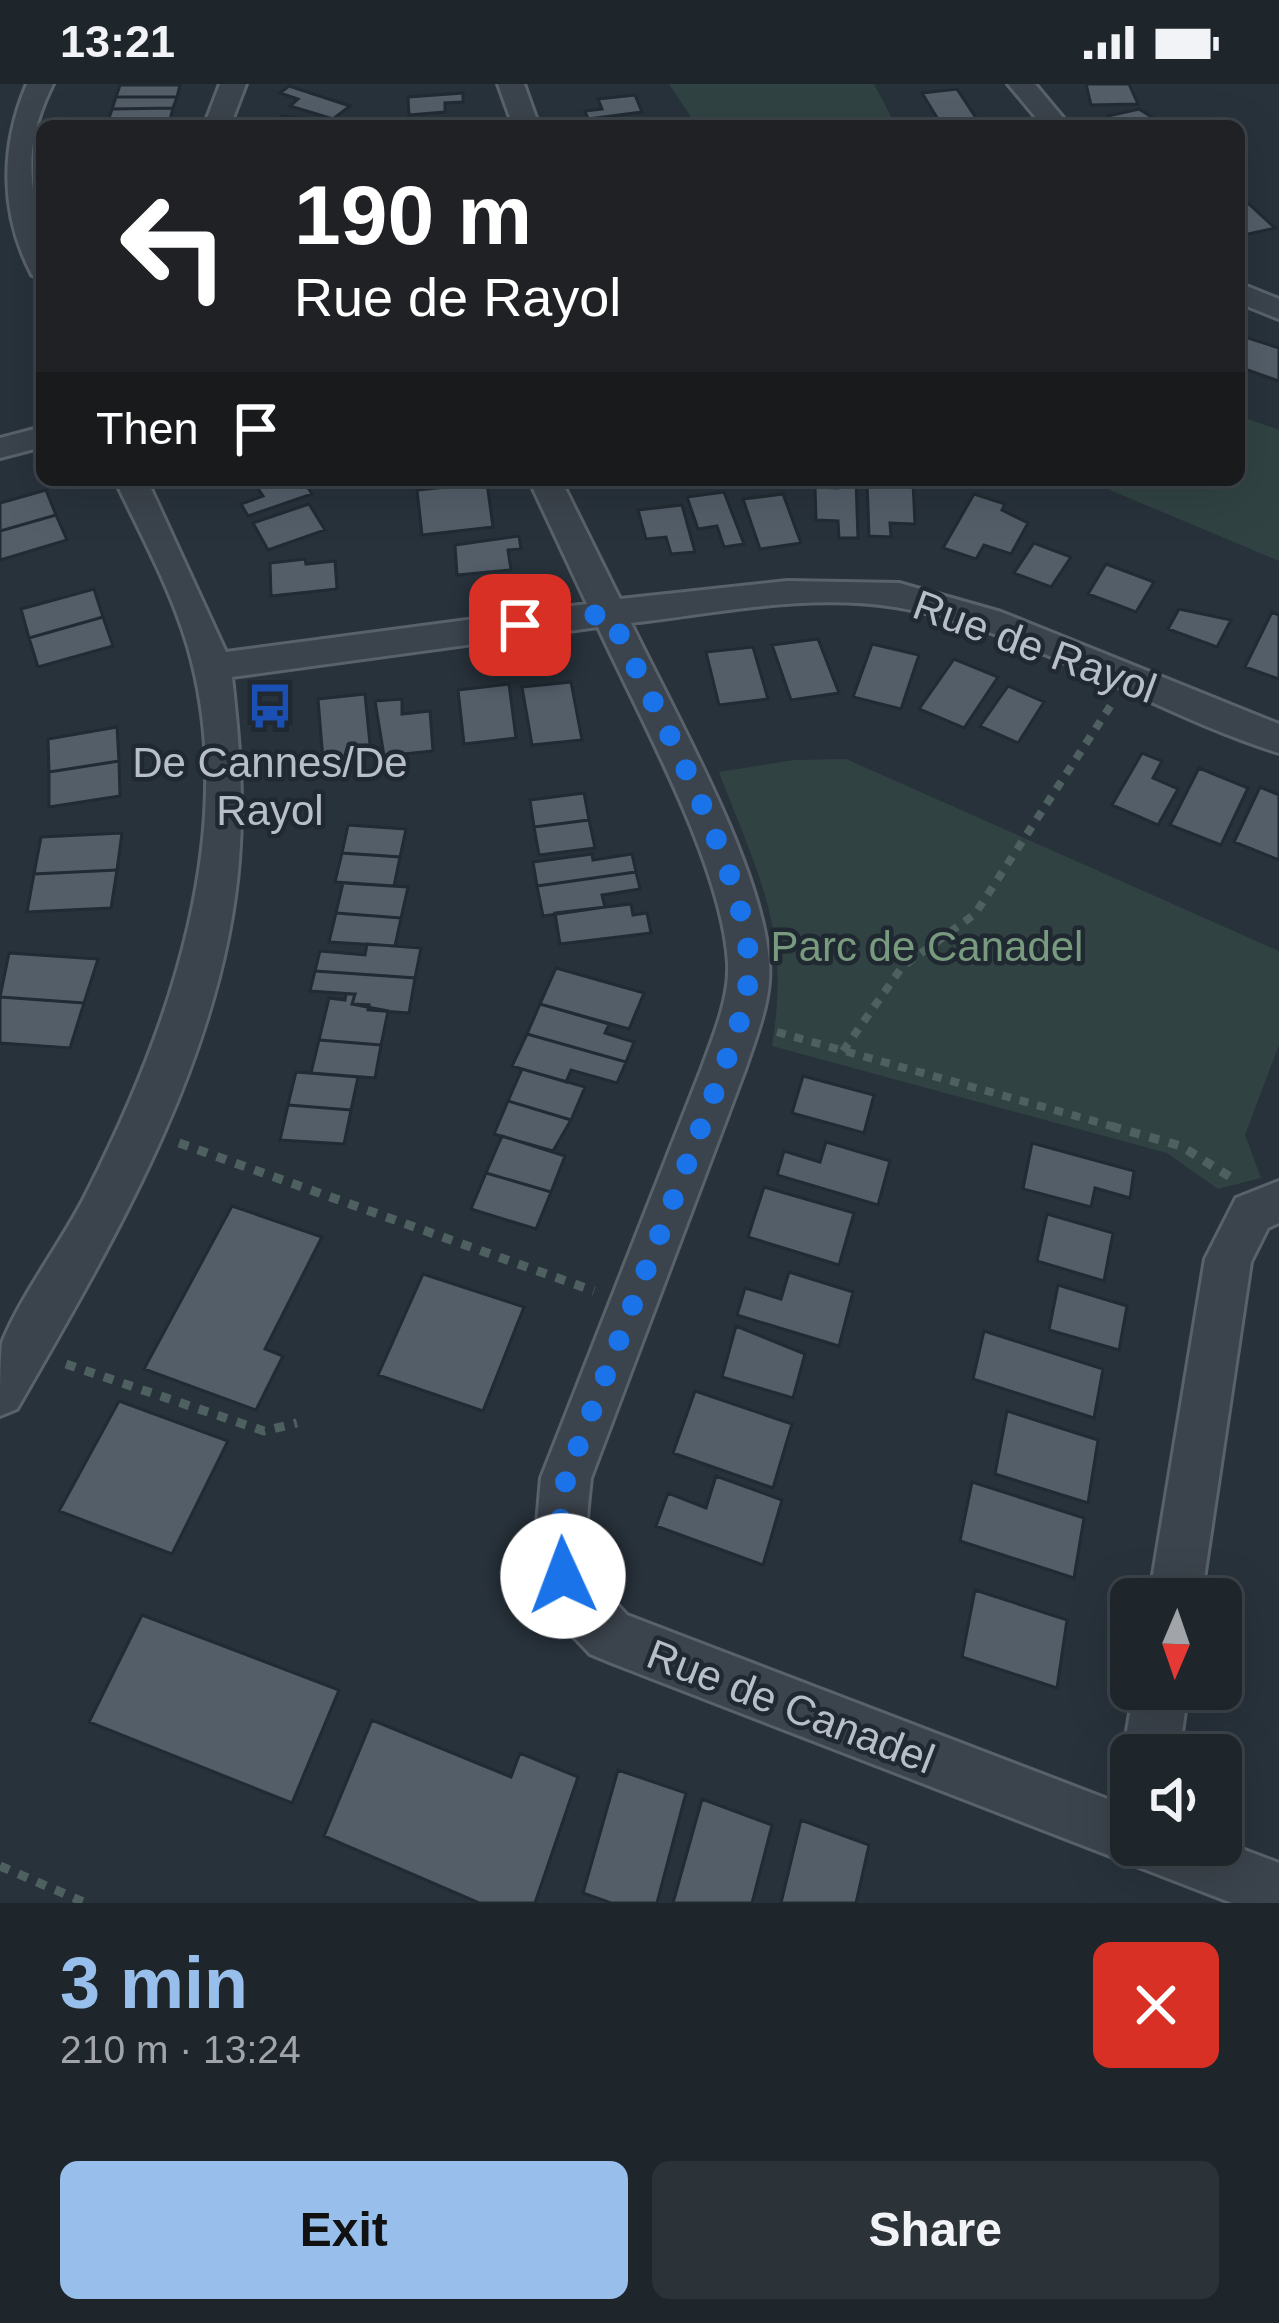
<!DOCTYPE html>
<html lang="en">
<head>
<meta charset="utf-8">
<style>
  body { margin:0; font-family:Arial,sans-serif; background:#2b3238; color:#f1f3f6; height:100vh; display:flex; flex-direction:column; font-size:45px; white-space:nowrap }
  * { box-sizing:border-box; margin:0 }
  p { font-size:39px; color:#a1a5a9 }
  .icon { flex:none; width:66px; height:66px; fill:none; stroke:currentColor; stroke-width:2; stroke-linecap:round; stroke-linejoin:round }
  .map { position:relative; height:1819px; overflow:hidden }
  .drawer { display:flex; flex-direction:column; background:#1e262c; flex:1 }
  .drawer>* { flex:none }
  .guide { position:absolute; left:36px; top:36px; width:1209px; height:366px; border-radius:18px; box-shadow:0 12px 48px #0002,0 0 0 3px #3c4348; background:#202124; color:#fff; overflow:hidden }
  .needle { width:78px; rotate:182deg }
  .controls { position:absolute; left:1110px; top:1494px; display:grid; gap:24px }
  .controls a { display:grid; place-items:center; width:132px; height:132px; border-radius:18px; background:#1e262c; box-shadow:0 12px 48px #0002,0 0 0 3px #3c4348; font-size:60px }
  .pin { position:absolute; display:grid; place-items:center; width:102px; height:102px; color:#fff; margin:-51px; border-radius:24px; box-shadow:0 6px 18px #0006 }
  .me { position:absolute; width:132px; margin:-66px; rotate:358deg; stroke-linejoin:round; filter:drop-shadow(0 0 9px #0008) }
  .turn { display:flex; align-items:center; gap:42px; height:252px; padding:0 60px; font-size:54px }
  .turn .icon { width:156px; height:156px; stroke-width:2.5 }
  .turn b { display:block; font-size:84px; line-height:102px }
  .then { display:flex; align-items:center; height:114px; padding:0 60px; background:#0003; gap:24px; font-size:45px }
  .round { display:grid; place-items:center; flex:none; width:126px; height:126px; border-radius:18px; background:#2b3238 }
  .headline { display:flex; align-items:center; justify-content:space-between; height:204px; padding:0 60px }
  h1 { font-size:72px; font-weight:800; line-height:90px; color:#98beeb }
  .primary-button { display:flex; gap:24px; margin-top:auto; padding:24px 60px }
  .primary-button a { flex:1; height:138px; border-radius:18px; background:#98beeb; color:#111; font-size:48px; font-weight:800; line-height:138px; text-align:center }
  .primary-button a+a { background:#2b3238; color:#f1f3f6 }
  .status { display:flex; justify-content:space-between; align-items:center; height:84px; padding:0 60px; background:#1e262c; direction:ltr }
  .status svg { height:33px; fill:currentColor }
  .map>svg:first-child { display:block }
  .green { fill:#304342 }
  .building { fill:#535e69; stroke:#222a33; stroke-width:3 }
  .lines { fill:none; stroke-linecap:round; stroke-linejoin:round }
  .minor-casing { stroke:#59616a; stroke-width:6 }
  .path-far1 { stroke:#4e6060; stroke-width:8; stroke-dasharray:9 9; stroke-linecap:butt }
  .path { stroke:#4e6060; stroke-width:9; stroke-dasharray:10 10; stroke-linecap:butt }
  .minor { fill:#3b434c; fill-rule:evenodd }
  .route { stroke:#1a73e8; stroke-width:21; stroke-dasharray:0 37.8 }
  .labels { text-anchor:middle; stroke-width:9; stroke-linejoin:round; paint-order:stroke }
  .street-label { font-size:42px; fill:#b7bec7; stroke:#202831 }
  .poi-label { font-size:42px; fill:#b7bec7; stroke:#202831 }
  .park-label { font-size:42px; fill:#789a7e; stroke:#202831 }
</style>
</head>
<body>
<div class="status"><b>13:21</b><svg viewBox="0 0 49 12"><path d="M0 12V9h3v3zM5 12V6h3v6zM10 12V3h3v9zM15 12V0h3v12zM26 1h20v11H26zM47 4h2v5h-2z"/></svg></div>
<div class="map">
<svg width="1279" height="1819" viewBox="0 0 1279 1819">
  <rect width="100%" height="100%" fill="#28323b"/>
  <path class="green" d="M 669,0 L 874,0 L 896,42 L 697,42 Z
    M 1239,332 L 1279,346 L 1279,477 L 1086,396 L 1239,396 Z
    M 846,675 L 1279,867 L 1279,961 L 1245,1051 L 1261,1094 L 1218,1105 L 1167,1069 L 772,962 C 791,846 759,793 719,688 L 794,676 Z"/>
  <path class="building" d="M 1086,0 L 1129,0 L 1138,20 L 1091,21 Z
    M 120,1 L 180,1 L 177,13 L 116,13 Z
    M 289,2 L 350,22 L 333,35 L 290,22 L 298,15 L 280,9 Z
    M 957,5 L 980,40 L 942,42 L 922,9 Z
    M 463,9 L 463,18 L 445,19 L 445,28 L 409,31 L 408,13 Z
    M 635,11 L 642,28 L 588,35 L 585,27 L 602,25 L 598,15 Z
    M 116,13 L 177,13 L 173,24 L 112,25 Z
    M 173,24 L 170,36 L 108,37 L 112,25 Z
    M 1139,25 L 1166,42 L 1119,42 L 1108,32 Z
    M 281,32 L 340,39 L 274,42 Z
    M 170,36 L 168,42 L 106,42 L 108,37 Z
    M 1239,111 L 1275,144 L 1239,152 Z
    M 1239,251 L 1279,264 L 1279,297 L 1239,283 Z
    M 268,396 L 303,396 L 312,410 L 248,432 L 241,420 L 263,412 L 255,400 Z
    M 837,396 L 856,396 L 858,454 L 839,454 L 838,437 L 816,436 L 815,403 L 837,404 Z
    M 895,396 L 913,399 L 915,440 L 890,439 L 891,453 L 869,452 L 867,397 Z
    M 487,399 L 493,443 L 422,451 L 417,406 Z
    M 46,406 L 56,431 L 0,447 L 0,419 Z
    M 724,408 L 744,460 L 724,463 L 717,442 L 698,445 L 687,413 Z
    M 783,410 L 801,459 L 760,465 L 743,415 Z
    M 974,410 L 1005,420 L 1002,426 L 1028,439 L 1011,470 L 984,461 L 976,475 L 943,464 Z
    M 309,420 L 325,446 L 268,466 L 253,439 Z
    M 682,421 L 695,468 L 671,470 L 666,453 L 646,455 L 638,426 Z
    M 56,431 L 67,456 L 0,476 L 0,447 Z
    M 519,452 L 521,465 L 508,466 L 511,486 L 457,491 L 455,461 Z
    M 1034,459 L 1071,473 L 1051,503 L 1014,489 Z
    M 305,475 L 306,480 L 335,477 L 337,505 L 271,512 L 270,479 Z
    M 1106,480 L 1154,498 L 1136,528 L 1088,510 Z
    M 94,505 L 103,533 L 29,554 L 21,525 Z
    M 1179,525 L 1231,536 L 1217,563 L 1168,545 Z
    M 1272,528 L 1279,531 L 1279,595 L 1245,583 Z
    M 103,533 L 113,562 L 38,583 L 29,554 Z
    M 818,555 L 839,609 L 791,616 L 772,561 Z
    M 872,560 L 919,571 L 901,625 L 853,613 Z
    M 753,563 L 768,615 L 719,621 L 706,568 Z
    M 954,575 L 998,593 L 964,644 L 919,625 Z
    M 571,598 L 582,656 L 532,661 L 522,603 Z
    M 509,600 L 516,654 L 464,660 L 458,606 Z
    M 1008,602 L 1044,618 L 1018,659 L 980,642 Z
    M 365,610 L 371,670 L 323,676 L 318,615 Z
    M 402,615 L 402,630 L 430,627 L 433,667 L 384,672 L 375,617 Z
    M 117,643 L 119,677 L 49,688 L 48,655 Z
    M 1142,669 L 1162,677 L 1153,694 L 1178,705 L 1158,741 L 1112,721 Z
    M 119,677 L 120,712 L 49,723 L 49,688 Z
    M 1199,684 L 1248,704 L 1221,761 L 1170,741 Z
    M 1260,703 L 1279,711 L 1279,776 L 1234,758 Z
    M 584,709 L 589,736 L 534,743 L 530,716 Z
    M 589,736 L 595,764 L 539,771 L 534,743 Z
    M 348,741 L 406,745 L 400,773 L 342,769 Z
    M 122,749 L 117,786 L 34,790 L 41,753 Z
    M 342,769 L 400,773 L 394,802 L 335,798 Z
    M 592,770 L 593,776 L 632,770 L 636,788 L 537,802 L 533,778 Z
    M 117,786 L 111,824 L 27,828 L 34,790 Z
    M 636,788 L 640,805 L 602,811 L 605,823 L 543,832 L 537,802 Z
    M 343,799 L 408,803 L 401,834 L 336,829 Z
    M 631,820 L 633,831 L 647,829 L 651,849 L 560,860 L 555,829 Z
    M 336,829 L 401,834 L 395,862 L 329,858 Z
    M 367,860 L 421,864 L 415,894 L 315,887 L 320,867 L 365,871 Z
    M 9,869 L 98,875 L 84,919 L 0,913 Z
    M 556,884 L 644,909 L 629,945 L 540,920 Z
    M 315,887 L 415,894 L 409,929 L 368,926 L 369,921 L 352,920 L 355,910 L 310,907 Z
    M 346,910 L 355,910 L 352,920 L 388,927 L 381,961 L 319,956 L 329,914 L 345,916 Z
    M 0,913 L 84,919 L 70,964 L 0,959 Z
    M 540,920 L 609,940 L 605,949 L 634,958 L 626,978 L 527,950 Z
    M 527,950 L 626,978 L 617,999 L 571,986 L 566,998 L 512,982 Z
    M 319,956 L 381,961 L 375,994 L 311,989 Z
    M 522,985 L 585,1003 L 571,1036 L 508,1017 Z
    M 296,988 L 358,993 L 351,1026 L 288,1021 Z
    M 803,992 L 874,1011 L 864,1049 L 792,1029 Z
    M 508,1017 L 571,1036 L 553,1067 L 494,1050 Z
    M 288,1021 L 351,1026 L 344,1060 L 280,1056 Z
    M 502,1052 L 565,1072 L 551,1108 L 486,1089 Z
    M 826,1058 L 890,1077 L 878,1121 L 777,1091 L 784,1067 L 820,1078 Z
    M 1032,1059 L 1134,1087 L 1130,1114 L 1095,1104 L 1091,1123 L 1023,1105 Z
    M 486,1089 L 551,1108 L 536,1145 L 471,1125 Z
    M 764,1103 L 854,1129 L 839,1181 L 748,1153 Z
    M 232,1122 L 322,1153 L 265,1265 L 283,1272 L 256,1326 L 144,1285 Z
    M 1047,1130 L 1113,1149 L 1104,1197 L 1037,1177 Z
    M 789,1188 L 853,1208 L 839,1262 L 737,1231 L 745,1204 L 781,1215 Z
    M 423,1190 L 524,1223 L 483,1327 L 378,1291 Z
    M 1058,1201 L 1127,1222 L 1119,1266 L 1049,1246 Z
    M 736,1242 L 805,1270 L 793,1314 L 722,1293 Z
    M 984,1247 L 1103,1285 L 1094,1334 L 973,1295 Z
    M 695,1307 L 792,1340 L 773,1404 L 673,1369 Z
    M 119,1317 L 228,1357 L 172,1470 L 59,1427 Z
    M 1007,1327 L 1098,1356 L 1088,1419 L 995,1390 Z
    M 716,1392 L 782,1416 L 763,1481 L 656,1442 L 668,1409 L 706,1424 Z
    M 972,1398 L 1084,1434 L 1074,1494 L 960,1457 Z
    M 975,1506 L 1067,1536 L 1057,1604 L 962,1573 Z
    M 142,1531 L 339,1606 L 292,1719 L 89,1638 Z
    M 372,1636 L 511,1693 L 520,1669 L 578,1693 L 535,1819 L 479,1819 L 324,1752 Z
    M 618,1686 L 686,1709 L 657,1819 L 611,1819 L 583,1809 Z
    M 702,1715 L 772,1741 L 752,1819 L 673,1819 Z
    M 801,1736 L 869,1761 L 856,1819 L 781,1819 Z"/>
  <g class="lines">
    <g class="minor-casing">
      <path id="minor" d="M 27,0 L 53,0 C 12,83 42,112 42,194 L 32,191 C 0,130 0,63 27,0 Z
        M 220,0 L 246,0 L 230,42 L 204,42 Z
        M 498,0 L 524,0 L 539,42 L 513,42 Z
        M 1008,0 L 1035,0 L 1070,42 L 1043,42 Z
        M 1239,199 L 1279,215 L 1279,235 L 1239,219 Z
        M 42,343 L 42,363 L 0,374 L 0,354 Z
        M 115,396 L 147,396 L 226,568 L 587,520 L 529,396 L 561,396 L 620,515 L 787,497 L 899,499 L 1001,528 L 1279,640 L 1279,669 C 1156,631 1019,542 895,523 C 809,509 717,529 631,539 C 674,628 763,783 769,879 C 772,915 756,953 745,986 L 591,1394 C 584,1457 580,1484 627,1531 L 1131,1724 L 1131,1761 L 1221,1757 L 1279,1779 L 1279,1819 L 1232,1819 L 609,1578 L 590,1570 L 572,1551 L 542,1497 L 535,1462 L 541,1394 L 701,986 C 713,953 730,914 728,879 C 723,783 639,632 598,543 L 232,593 C 239,655 244,714 239,776 C 224,972 113,1158 17,1325 L 0,1332 C 0,1311 0,1279 2,1259 C 19,1214 64,1155 87,1108 C 169,946 241,746 188,563 C 171,505 141,451 115,396 Z
        M 1279,1097 L 1279,1139 L 1268,1144 L 1251,1178 L 1201,1515 L 1149,1515 L 1205,1175 L 1236,1114 Z
        M 1134,1605 L 1188,1605 L 1179,1671 L 1131,1671 L 1131,1690 L 1123,1671 Z"/>
    </g>
    <path class="path-far1" d="M 777,948 L 1122,1045
      M 843,967 L 902,883 L 975,830 L 1111,621"/>
    <path class="path" d="M 1111,1042 L 1181,1062 L 1235,1096
      M 179,1059 L 594,1207
      M 66,1280 L 264,1347 L 297,1339
      M 0,1782 L 86,1819"/>
    <use href="#minor" class="minor"/>
  </g>
  <g class="lines">
    <path class="route" d="M 520,541 L 609,529 C 651,617 746,786 749,879 C 750,917 734,952 723,986 L 566,1394 L 557,1461 L 563,1492"/>
  </g>
  <defs>
    <g id="bus-bare" transform="scale(3.6)"><path d="M-5-6H5V4H4V6H2V4H-2V6H-4V4H-5ZM-3.5-4V0h7V-4ZM-3.5 1.2v1.5H-2V1.2ZM2 1.2v1.5H3.5V1.2Z" fill="#1a4fb4" stroke="#202831" stroke-width="2.5" paint-order="stroke"/></g>
  </defs>
  <g fill-rule="evenodd">
    <use href="#bus-bare" x="270" y="622"/>
  </g>
  <g class="labels">
    <g class="street-label">
      <text transform="translate(1035 562) rotate(20)" y="15">Rue de Rayol</text>
      <text transform="translate(791 1622) rotate(21)" y="15">Rue de Canadel</text>
    </g>
    <g class="poi-label">
      <text x="270" y="693">De Cannes/De<tspan x="270" dy="48">Rayol</tspan></text>
    </g>
    <g class="park-label">
      <text x="927" y="877">Parc de Canadel</text>
    </g>
  </g>
</svg>
<div class="controls">
<a><svg class="needle" viewBox="-14 -14 28 28"><path d="M0-13l5 13h-10z" fill="#e53935"/><path d="M0 13l5-13h-10z" fill="#a1a5a9"/></svg></a>
<a><svg class="icon" aria-label="sound" viewBox="0 0 24 24"><path d="M4 9h4l5-4v14l-5-4H4zM17 9q2 3 0 6"/></svg></a>
</div>
<div class="pin" style="left:520px;top:541px;background:#d93025"><svg class="icon" aria-label="arrive" viewBox="0 0 24 24"><path d="M6 21V4h12l-3 4 3 4H6"/></svg></div>
<svg class="me" style="left:563px;top:1492px" viewBox="-20 -20 40 40"><circle r="19" fill="#fff"/><path d="M0-13L10 11 0 6-10 11z" fill="#1a73e8"/></svg>
<div class="guide">
<div class="turn"><svg class="icon" aria-label="left" viewBox="0 0 24 24"><path d="M17 20v-9H6M10 6l-5 5 5 5"/></svg><div><b>190 m</b>Rue de Rayol</div></div>
<div class="then">Then<svg class="icon" aria-label="arrive" viewBox="0 0 24 24"><path d="M6 21V4h12l-3 4 3 4H6"/></svg></div>
</div>
</div>
<section class="drawer">
<div class="headline"><div><h1>3 min</h1><p>210 m · 13:24</p></div><a class="round" style="background:#d93025;color:#fff"><svg class="icon" aria-label="close" viewBox="0 0 24 24"><path d="M6 6l12 12M18 6L6 18"/></svg></a></div>
<div class="primary-button"><a>Exit</a><a>Share</a></div>
</section>
</body>
</html>
